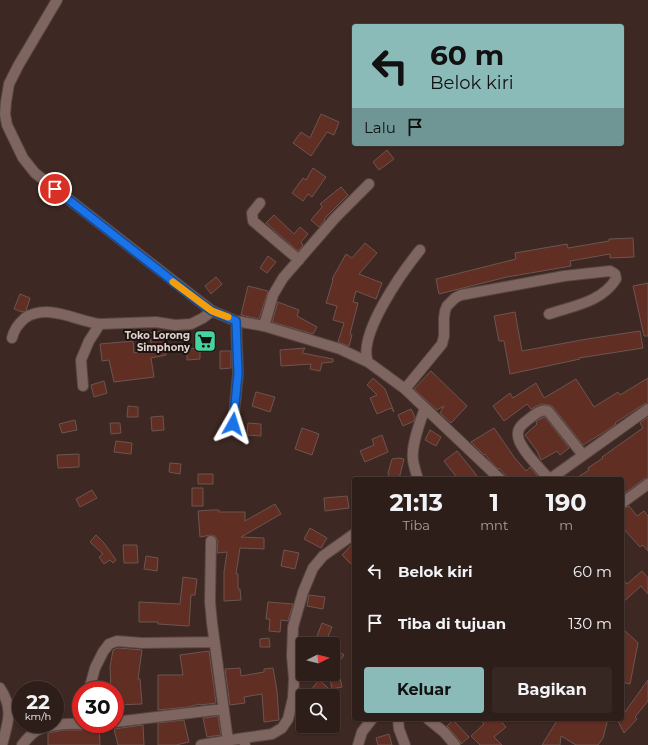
<!DOCTYPE html>
<html lang="id">
<head>
<meta charset="utf-8">
<style>
  body { margin:0; font-family:Montserrat,sans-serif; background:#362723; color:#f1f3f6; height:100vh; display:flex; flex-direction:column; font-size:15px; white-space:nowrap }
  * { box-sizing:border-box; margin:0 }
  p { font-size:13px; color:#a7a2a2 }
  .icon { flex:none; width:22px; height:22px; fill:none; stroke:currentColor; stroke-width:2; stroke-linecap:round; stroke-linejoin:round }
  .map { position:relative; flex:1; overflow:hidden }
  .details { position:absolute; left:352px; top:477px; width:272px; height:244px; display:flex; flex-direction:column; background:#2e1e1a; border-radius:4px; box-shadow:0 1px 3px #0004,0 0 0 1px #493c39 }
  .details>* { flex:none }
  .guide { position:absolute; left:352px; top:24px; width:272px; height:122px; border-radius:4px; box-shadow:0 1px 3px #0004,0 0 0 1px #493c39; background:#8bbbb9; color:#111; overflow:hidden }
  .needle { width:26px; rotate:84deg }
  .tools { position:absolute; left:296px; top:637px; display:grid; gap:8px }
  .tools a { display:grid; place-items:center; width:44px; height:44px; border-radius:4px; background:#2e1e1a; box-shadow:0 1px 3px #0004,0 0 0 1px #493c39; font-size:20px }
  .speed { position:absolute; left:12px; top:681px; display:flex; gap:8px; font-size:20px; font-weight:700; text-align:center }
  .speed>* { display:grid; place-content:center; width:52px; height:52px; border-radius:50%; background:#2e1e1a; box-shadow:0 1px 3px #0004,0 0 0 1px #493c39; line-height:1 }
  .speed small { font-size:10px; font-weight:400 }
  .speed .limit { border:6px solid #d22; background:#fff; color:#111 }
  .pin { position:absolute; display:grid; place-items:center; width:34px; height:34px; color:#fff; margin:-17px; border:2px solid #fff; border-radius:50%; box-shadow:0 1px 4px #0007 }
  .me { position:absolute; width:44px; margin:-22px; rotate:6deg; stroke-linejoin:round; filter:drop-shadow(0 0 3px #0008) }
  .turn { display:flex; align-items:center; gap:14px; height:84px; padding:0 12px; font-size:18px }
  .turn .icon { width:52px; height:52px; stroke-width:2.5 }
  .turn b { display:block; font-size:28px; line-height:34px }
  .then { display:flex; align-items:center; height:38px; padding:0 12px; background:#0003; gap:8px; font-size:15px }
  .eta { display:flex; justify-content:space-evenly; align-items:center; height:68px; text-align:center }
  .eta b { font-size:24px; font-weight:700; line-height:28px }
  .button { display:flex; gap:8px; margin-top:auto; padding:8px 12px }
  .button a { flex:1; height:46px; border-radius:4px; background:#8bbbb9; color:#111; font-size:16px; font-weight:700; line-height:46px; text-align:center }
  .button a+a { background:#362723; color:#f1f3f6 }
  ul { padding:0; list-style:none }
  li { display:flex; align-items:center; gap:12px; height:52px; padding:0 12px }
  li div { flex:1 }
  li b { display:block; font-size:15px }
  li em { font-style:normal }
  .map>svg:first-child { display:block }
  .building { fill:#602e22; stroke:#6d554f }
  .lines { fill:none; stroke-linecap:round; stroke-linejoin:round }
  .minor-casing { stroke:#584642; stroke-width:12 }
  .minor { stroke:#7e655f; stroke-width:10 }
  .route-casing { stroke:#114b97; stroke-width:10 }
  .route { stroke:#1a73e8; stroke-width:7 }
  .slow { stroke:#f59e0b; stroke-width:7 }
  .labels { text-anchor:middle; stroke-width:4; stroke-linejoin:round; paint-order:stroke }
  .poi-label { font-size:10px; font-weight:bold; fill:#e0d2ce; stroke:#1d1411; text-anchor:end }
</style>
</head>
<body>
<div class="map">
<svg width="648" height="745" viewBox="0 0 648 745">
  <rect width="100%" height="100%" fill="#3d2823"/>
  <path class="building" d="M 321,114 L 339,122 L 334,135 L 327,132 L 311,156 L 293,143 L 301,132 L 310,138 Z
    M 387,150 L 394,159 L 379,170 L 373,162 Z
    M 313,168 L 326,177 L 312,197 L 308,194 L 303,201 L 292,193 L 303,178 L 306,180 Z
    M 341,187 L 348,195 L 324,219 L 325,220 L 319,227 L 311,220 L 322,207 L 322,206 L 320,204 Z
    M 274,215 L 294,234 L 300,227 L 308,234 L 301,242 L 303,245 L 298,251 L 266,223 Z
    M 633,238 L 634,257 L 610,258 L 610,254 L 570,261 L 571,266 L 507,277 L 439,294 L 436,279 L 516,259 L 515,253 L 567,244 L 568,248 L 609,241 L 609,239 Z
    M 365,243 L 377,253 L 359,274 L 382,283 L 376,299 L 356,291 L 353,302 L 358,303 L 350,334 L 352,335 L 349,346 L 338,342 L 344,323 L 333,320 L 337,306 L 326,303 L 333,280 L 332,279 L 346,254 L 352,258 Z
    M 268,256 L 276,262 L 267,273 L 260,268 Z
    M 216,277 L 222,284 L 211,294 L 205,286 Z
    M 648,283 L 648,336 L 644,336 L 633,286 Z
    M 248,286 L 268,291 L 259,319 L 241,315 Z
    M 20,294 L 30,298 L 26,311 L 22,312 L 14,309 Z
    M 278,302 L 299,310 L 297,316 L 317,327 L 313,334 L 272,322 Z
    M 515,312 L 522,351 L 587,339 L 640,331 L 643,348 L 579,358 L 580,359 L 510,374 L 504,341 L 499,341 L 494,316 Z
    M 162,331 L 166,355 L 151,358 L 154,377 L 114,382 L 109,360 L 102,361 L 100,344 L 133,341 L 134,353 L 152,348 L 149,333 Z
    M 200,348 L 200,359 L 187,360 L 187,349 Z
    M 305,348 L 302,353 L 333,359 L 333,362 L 322,363 L 320,371 L 310,369 L 311,364 L 281,366 L 280,350 Z
    M 220,351 L 231,351 L 231,368 L 220,369 Z
    M 431,371 L 467,406 L 451,423 L 440,413 L 444,406 L 437,410 L 414,389 Z
    M 373,378 L 385,389 L 394,412 L 391,408 L 377,414 L 370,398 L 377,395 L 367,385 Z
    M 648,378 L 648,403 L 644,404 L 615,423 L 616,424 L 609,429 L 583,445 L 553,407 L 550,405 L 541,404 L 531,409 L 527,404 L 504,421 L 493,406 L 510,393 L 513,398 L 536,383 L 544,398 L 576,379 L 594,407 L 618,392 L 620,395 Z
    M 104,381 L 107,393 L 94,397 L 91,385 Z
    M 256,392 L 275,397 L 270,412 L 252,406 Z
    M 128,406 L 138,407 L 138,417 L 127,417 Z
    M 411,409 L 415,417 L 414,421 L 403,426 L 398,415 Z
    M 163,416 L 164,430 L 152,431 L 151,417 Z
    M 545,417 L 569,448 L 560,455 L 557,451 L 541,460 L 537,451 L 525,435 L 537,424 L 536,422 L 538,420 Z
    M 648,417 L 648,478 L 644,479 L 622,495 L 622,479 L 575,479 L 589,470 L 588,468 L 603,458 L 602,457 L 643,428 L 640,423 Z
    M 75,420 L 77,430 L 62,433 L 59,424 Z
    M 110,423 L 120,423 L 121,433 L 111,434 Z
    M 248,423 L 261,424 L 261,436 L 247,435 Z
    M 302,428 L 319,434 L 312,455 L 295,449 Z
    M 494,428 L 514,457 L 526,471 L 530,467 L 540,479 L 509,479 L 499,468 L 498,469 L 491,462 L 485,454 L 484,455 L 471,442 Z
    M 430,430 L 441,437 L 436,446 L 425,440 Z
    M 382,435 L 388,452 L 365,462 L 360,451 L 374,445 L 372,439 Z
    M 116,441 L 132,443 L 131,454 L 114,452 Z
    M 457,451 L 474,472 L 479,479 L 458,479 L 444,461 Z
    M 79,454 L 79,467 L 58,468 L 57,455 Z
    M 399,458 L 404,459 L 399,479 L 390,479 L 388,473 L 392,459 Z
    M 170,463 L 181,464 L 180,474 L 169,472 Z
    M 198,474 L 213,474 L 213,484 L 198,484 Z
    M 192,488 L 203,488 L 203,506 L 192,506 Z
    M 92,490 L 97,498 L 80,507 L 76,499 Z
    M 347,496 L 349,508 L 325,511 L 324,498 Z
    M 275,504 L 281,514 L 241,537 L 264,538 L 264,549 L 240,548 L 236,574 L 238,574 L 238,589 L 240,589 L 241,600 L 224,601 L 224,572 L 227,552 L 217,553 L 218,541 L 215,536 L 211,535 L 200,537 L 198,511 L 212,510 L 219,510 L 219,512 L 245,512 L 245,521 Z
    M 629,506 L 637,516 L 644,511 L 648,516 L 648,551 L 643,545 L 640,547 L 622,527 L 622,509 Z
    M 310,528 L 327,538 L 321,548 L 304,539 Z
    M 96,535 L 104,543 L 116,560 L 113,563 L 110,560 L 104,564 L 99,557 L 103,554 L 90,542 Z
    M 354,542 L 354,567 L 342,555 Z
    M 123,545 L 137,545 L 138,563 L 124,563 Z
    M 284,550 L 299,553 L 295,569 L 281,566 Z
    M 146,556 L 158,558 L 157,571 L 144,569 Z
    M 642,571 L 648,578 L 648,594 L 641,586 L 622,603 L 622,578 L 627,584 Z
    M 183,577 L 197,579 L 195,595 L 191,595 L 189,626 L 158,624 L 158,622 L 139,622 L 139,602 L 180,604 Z
    M 309,595 L 325,597 L 323,609 L 307,606 Z
    M 268,602 L 293,604 L 288,621 L 281,620 L 280,632 L 269,631 L 270,619 L 266,619 Z
    M 322,623 L 332,627 L 325,644 L 314,644 Z
    M 622,628 L 638,643 L 630,684 L 622,682 Z
    M 269,638 L 270,647 L 260,647 L 260,639 Z
    M 333,647 L 344,655 L 333,670 Z
    M 118,648 L 142,650 L 138,679 L 140,679 L 142,704 L 115,705 L 115,690 L 111,690 L 110,667 L 113,650 Z
    M 209,651 L 216,703 L 200,705 L 200,704 L 188,707 L 158,710 L 158,675 L 183,675 L 180,655 Z
    M 240,668 L 241,676 L 264,672 L 264,669 L 273,668 L 277,691 L 279,720 L 264,722 L 262,694 L 244,697 L 245,703 L 230,705 L 225,669 Z
    M 329,674 L 339,674 L 342,687 L 332,689 Z
    M 319,680 L 328,688 L 322,696 L 306,696 Z
    M 648,680 L 648,701 L 635,717 L 637,719 L 624,733 L 617,719 L 622,719 L 622,716 Z
    M 218,716 L 221,735 L 207,737 L 203,718 Z
    M 480,719 L 499,719 L 506,727 L 494,737 L 502,745 L 480,745 L 471,736 L 484,724 Z
    M 558,719 L 608,719 L 603,738 L 598,745 L 576,745 L 561,736 L 560,745 L 542,745 Z
    M 184,720 L 189,742 L 176,745 L 158,745 L 158,723 Z
    M 453,720 L 469,737 L 461,744 L 460,741 L 447,726 Z
    M 87,725 L 99,725 L 100,745 L 48,745 L 48,733 L 64,730 L 84,730 Z
    M 143,725 L 144,745 L 118,745 L 114,729 Z
    M 389,734 L 392,745 L 378,745 L 376,738 Z"/>
  <g class="lines">
    <g class="minor-casing">
      <path id="minor" d="M 57,0 L 18,66 L 9,84 L 6,102 L 5,114 L 7,125 L 23,158 L 35,173 L 212,311 L 236,321 L 264,326 L 340,349 L 368,362 L 405,389 L 500,479
        M 260,203 L 252,213 L 253,221 L 299,260
        M 264,326 L 273,295 L 283,278 L 335,218 L 369,184
        M 12,338 C 14,329 18,324 25,318 C 48,303 76,321 100,324
        M 368,362 C 357,335 403,271 420,250
        M 83,386 L 81,360 L 89,341 L 100,324 L 156,322 L 175,325 L 191,324 L 203,318 L 212,311
        M 405,389 L 442,344 L 444,336 L 444,318 L 445,311 L 447,306 L 455,298 L 461,295 L 564,276 L 610,271 L 615,274 L 616,279 C 602,302 573,306 549,314
        M 233,424 L 238,374 L 236,321
        M 418,479 C 416,473 414,467 413,460 C 411,445 420,422 425,408
        M 549,479 C 541,469 516,446 518,433 C 518,427 525,422 529,419 C 535,414 541,409 548,411 L 583,455
        M 550,479 L 648,409
        M 622,503 L 648,484
        M 211,541 L 210,602 L 212,623 L 228,741
        M 0,688 C 14,709 8,722 2,745
        M 89,690 L 95,668 L 103,652 L 109,644 L 117,641 L 142,643 L 214,642
        M 398,719 L 399,729 L 405,745
        M 428,719 L 444,732 L 455,745
        M 115,722 L 223,709
        M 22,745 C 26,740 31,734 36,731 C 50,724 66,723 81,724
        M 201,745 L 244,738
        M 245,745 L 244,738 L 272,734 L 282,728 L 288,719 L 293,698 L 294,679 L 292,656 L 293,627 L 303,592 L 313,568 L 323,556 L 354,534
        M 358,745 L 362,732 L 372,719"/>
    </g>
    <use href="#minor" class="minor"/>
  </g>
  <g class="lines">
    <g class="route-casing">
      <path id="route" d="M 55,189 L 202,304 L 212,311 L 236,321 L 238,374 L 233,424"/>
    </g>
    <use href="#route" class="route"/>
    <path class="slow" d="M 173,282 L 212,311 L 228,317"/>
  </g>
  <defs>
    <g id="supermarket-square" transform="scale(1.15)"><rect x="-9" y="-9" width="18" height="18" rx="4" fill="#45d49f" stroke="#1d1411"/><path d="M-6-5.5h2.5l.6 2H6L4.5 2H-2.5L-4.4-4H-6ZM-1.5 3.2a1.3 1.3 0 1 0 .1 0ZM3 3.2a1.3 1.3 0 1 0 .1 0Z" fill="#111"/></g>
  </defs>
  <g fill-rule="evenodd">
    <use href="#supermarket-square" x="205" y="341"/>
  </g>
  <g class="labels">
    <g class="poi-label">
      <text x="190" y="339">Toko Lorong<tspan x="190" dy="12">Simphony</tspan></text>
    </g>
  </g>
</svg>
<div class="tools">
<a><svg class="needle" viewBox="-14 -14 28 28"><path d="M0-13l5 13h-10z" fill="#e53935"/><path d="M0 13l5-13h-10z" fill="#a7a2a2"/></svg></a>
<a><svg class="icon" aria-label="search" viewBox="0 0 24 24"><circle cx="10" cy="10" r="6"/><path d="M15 15l6 6"/></svg></a>
</div>
<div class="speed"><div>22<small>km/h</small></div><div class="limit">30</div></div>
<div class="pin" style="left:55px;top:189px;background:#d93025"><svg class="icon" aria-label="arrive" viewBox="0 0 24 24"><path d="M6 21V4h12l-3 4 3 4H6"/></svg></div>
<svg class="me" style="left:233px;top:424px" viewBox="-20 -20 40 40"><path d="M0-17L14 15 0 8-14 15z" fill="#1a73e8" stroke="#fff" stroke-width="4"/></svg>
<div class="guide">
<div class="turn"><svg class="icon" aria-label="left" viewBox="0 0 24 24"><path d="M17 20v-9H6M10 6l-5 5 5 5"/></svg><div><b>60 m</b>Belok kiri</div></div>
<div class="then">Lalu<svg class="icon" aria-label="arrive" viewBox="0 0 24 24"><path d="M6 21V4h12l-3 4 3 4H6"/></svg></div>
</div>
<section class="details">
<div class="eta">
<div><b>21:13</b><p>Tiba</p></div>
<div><b>1</b><p>mnt</p></div>
<div><b>190</b><p>m</p></div>
</div>
<ul>
<li><svg class="icon" aria-label="left" viewBox="0 0 24 24"><path d="M17 20v-9H6M10 6l-5 5 5 5"/></svg><div><b>Belok kiri</b></div><em>60 m</em></li>
<li><svg class="icon" aria-label="arrive" viewBox="0 0 24 24"><path d="M6 21V4h12l-3 4 3 4H6"/></svg><div><b>Tiba di tujuan</b></div><em>130 m</em></li>
</ul>
<div class="button"><a>Keluar</a><a>Bagikan</a></div>
</section>
</div>
</body>
</html>
